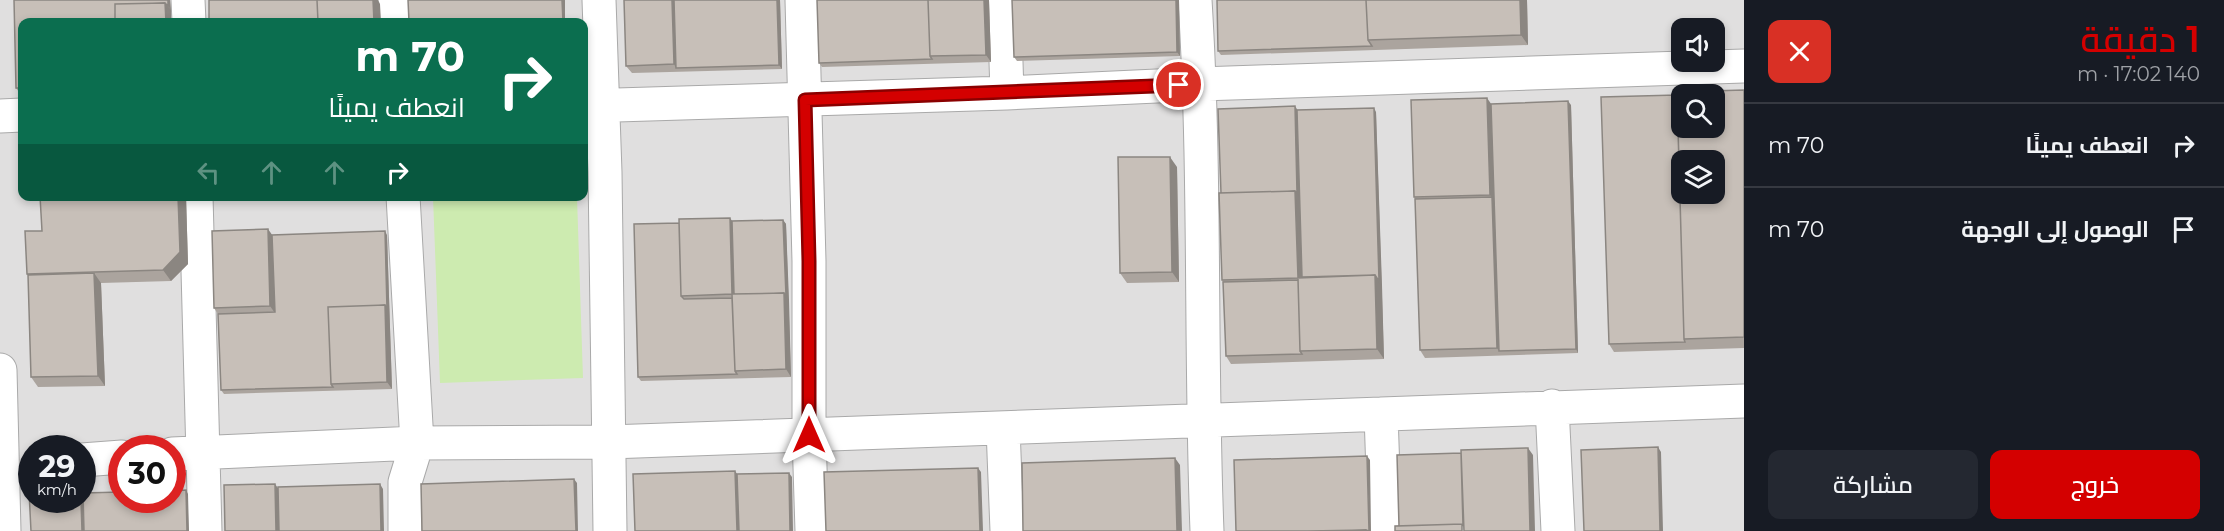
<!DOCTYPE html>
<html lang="ar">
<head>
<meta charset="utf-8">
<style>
  body { margin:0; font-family:Montserrat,Cairo,sans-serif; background:#242831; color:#f1f3f6; direction:rtl; height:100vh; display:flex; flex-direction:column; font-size:22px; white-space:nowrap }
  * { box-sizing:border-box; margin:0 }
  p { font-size:20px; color:#9ea1a6 }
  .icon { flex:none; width:33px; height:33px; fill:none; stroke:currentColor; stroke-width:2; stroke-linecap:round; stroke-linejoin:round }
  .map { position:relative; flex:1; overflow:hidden; direction:ltr }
  .sheet { display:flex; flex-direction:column; background:#171b24; width:480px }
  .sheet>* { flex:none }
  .top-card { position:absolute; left:18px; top:18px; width:570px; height:183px; border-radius:12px; box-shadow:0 3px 9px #0003; direction:rtl; background:#0b6e4f; color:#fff; overflow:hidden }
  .controls { position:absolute; left:1671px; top:18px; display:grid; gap:12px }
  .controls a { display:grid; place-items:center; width:54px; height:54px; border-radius:12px; background:#171b24; box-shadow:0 3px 9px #0003; font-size:30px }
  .speed { position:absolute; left:18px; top:435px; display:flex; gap:12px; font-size:30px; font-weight:700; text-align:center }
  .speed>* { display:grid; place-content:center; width:78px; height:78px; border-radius:50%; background:#171b24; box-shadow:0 3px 9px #0003; line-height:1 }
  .speed small { font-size:15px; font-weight:400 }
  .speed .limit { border:9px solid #d22; background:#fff; color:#111 }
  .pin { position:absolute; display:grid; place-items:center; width:51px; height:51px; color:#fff; margin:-26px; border:3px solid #fff; border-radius:50%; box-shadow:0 2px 6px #0007 }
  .me { position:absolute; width:66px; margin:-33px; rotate:0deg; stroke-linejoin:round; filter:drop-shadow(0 0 4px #0008) }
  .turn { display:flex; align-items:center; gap:21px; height:126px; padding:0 24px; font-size:27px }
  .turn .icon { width:78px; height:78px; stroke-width:2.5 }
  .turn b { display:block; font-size:42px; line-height:51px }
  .lanes { display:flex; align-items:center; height:57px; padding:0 24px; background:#0003; justify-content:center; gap:30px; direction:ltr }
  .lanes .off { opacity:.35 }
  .round { display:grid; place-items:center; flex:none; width:63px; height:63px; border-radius:12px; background:#242831 }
  .summary { display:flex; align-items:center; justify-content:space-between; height:102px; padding:0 24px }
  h1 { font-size:36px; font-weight:600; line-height:45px; color:#d40000 }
  .cta { display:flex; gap:12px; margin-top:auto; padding:12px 24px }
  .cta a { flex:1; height:69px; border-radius:12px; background:#d40000; color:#fff; font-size:24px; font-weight:600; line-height:69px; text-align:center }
  .cta a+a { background:#242831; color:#f1f3f6 }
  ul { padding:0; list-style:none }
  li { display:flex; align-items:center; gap:18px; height:84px; padding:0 24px; border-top:2px solid #363941 }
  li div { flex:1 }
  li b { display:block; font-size:22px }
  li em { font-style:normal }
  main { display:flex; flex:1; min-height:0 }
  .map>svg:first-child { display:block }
  .residential { fill:#e0dfdf; fill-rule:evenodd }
  .grass { fill:#cdebb0 }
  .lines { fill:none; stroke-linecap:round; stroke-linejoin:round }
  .minor-casing { stroke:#a9a9a9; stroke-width:35 }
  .minor { stroke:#fff; stroke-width:33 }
  .wall { fill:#aba49e }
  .shaded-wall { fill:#8b8681 }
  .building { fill:#c7bfb8; stroke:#8b8681; stroke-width:1.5; fill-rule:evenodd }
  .route-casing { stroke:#8a0000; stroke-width:15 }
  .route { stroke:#d40000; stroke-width:10 }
</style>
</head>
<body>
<main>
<section class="sheet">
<div class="summary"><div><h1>1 دقيقة</h1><p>140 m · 17:02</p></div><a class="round" style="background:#d93025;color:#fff"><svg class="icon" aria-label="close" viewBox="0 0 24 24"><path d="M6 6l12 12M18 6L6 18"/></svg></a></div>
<ul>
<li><svg class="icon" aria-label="right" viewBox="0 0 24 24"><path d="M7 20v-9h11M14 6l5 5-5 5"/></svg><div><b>انعطف يمينًا</b></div><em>70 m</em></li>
<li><svg class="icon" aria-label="arrive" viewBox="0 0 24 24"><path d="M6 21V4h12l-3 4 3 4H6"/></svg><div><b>الوصول إلى الوجهة</b></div><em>70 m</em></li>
</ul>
<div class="cta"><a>خروج</a><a>مشاركة</a></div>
</section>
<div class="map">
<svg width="1744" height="531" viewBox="0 0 1744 531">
  <rect width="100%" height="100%" fill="#f2efe9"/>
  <path class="residential" d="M 0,0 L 1744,0 L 1744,531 L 0,531 ZM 22,22 L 584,22 L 584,196 L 22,196 ZM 1682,28 L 1714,28 L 1714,62 L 1682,62 ZM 1682,94 L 1714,94 L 1714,128 L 1682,128 ZM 1682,160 L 1714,160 L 1714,194 L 1682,194 ZM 32,448 L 82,448 L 82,500 L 32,500 ZM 122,448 L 172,448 L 172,500 L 122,500 Z"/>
  <path class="grass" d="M 433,197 L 577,197 L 583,378 L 440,383 Z"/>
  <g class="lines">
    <g class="minor-casing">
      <path id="minor" d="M 188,0 L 189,22
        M 395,0 L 395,22
        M 599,0 L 605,172 L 610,531
        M 802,0 L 809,261 L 809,435 L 812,531
        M 1004,0 L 1007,93
        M 1195,0 C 1206,177 1200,354 1207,531
        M 584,106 L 1007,93 L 1200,84 L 1744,66
        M 0,116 L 22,115
        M 196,196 L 205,531
        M 403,196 L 417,443 L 405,482 L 405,531
        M 0,370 L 4,531
        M 1552,406 L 1558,531
        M 1381,414 L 1385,531
        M 1003,428 L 1007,531
        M 172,454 L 417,443 L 609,442 L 1744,401
        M 82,460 L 122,457"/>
    </g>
    <use href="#minor" class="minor"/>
  </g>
  <path class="wall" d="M 14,0 L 170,0 L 171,22 L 22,22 L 22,92 L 19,92 L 16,88 Z
    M 780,0 L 782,69 L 632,73 L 626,66 Z
    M 989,0 L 991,62 L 822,67 L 819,63 Z
    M 1179,0 L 1180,56 L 1017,61 L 1014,57 Z
    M 1527,0 L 1528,45 L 1221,55 L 1218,51 Z
    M 1744,90 L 1744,348 L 1614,352 L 1609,344 L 1677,95 Z
    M 1491,104 L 1571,105 L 1578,353 L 1425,358 L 1420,350 L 1415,199 L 1414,197 Z
    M 1297,110 L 1376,112 L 1384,359 L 1231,364 L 1226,356 L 1223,282 L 1222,280 L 1221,193 Z
    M 1177,167 L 1179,282 L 1127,283 L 1120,273 Z
    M 40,196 L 186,196 L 188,264 L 171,281 L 101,283 L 105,386 L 38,387 L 31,377 L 28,275 L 27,274 L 42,231 Z
    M 783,220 L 786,224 L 791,377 L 641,381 L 638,377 L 634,224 Z
    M 272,235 L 387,235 L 392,389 L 224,394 L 221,390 L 218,314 L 214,308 Z"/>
  <path class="shaded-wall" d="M 168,0 L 170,0 L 171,10 L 168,6 Z
    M 373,0 L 378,0 L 380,4 L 381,22 L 374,22 Z
    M 562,0 L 565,0 L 565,22 L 563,22 Z
    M 672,0 L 677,0 L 676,68 L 674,64 Z
    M 777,0 L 780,0 L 782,69 L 779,65 Z
    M 984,0 L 989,0 L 991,62 L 986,55 Z
    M 1176,0 L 1179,0 L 1180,56 L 1177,52 Z
    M 1520,0 L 1527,0 L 1528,45 L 1521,35 Z
    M 165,3 L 171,10 L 171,22 L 166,22 Z
    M 1487,98 L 1494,108 L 1497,204 L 1490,195 Z
    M 1568,101 L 1571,105 L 1578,353 L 1576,349 Z
    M 1295,106 L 1300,114 L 1305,283 L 1298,278 L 1295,191 Z
    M 1374,108 L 1376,112 L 1382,285 L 1379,281 Z
    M 1170,157 L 1177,167 L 1179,282 L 1172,272 Z
    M 178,196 L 186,196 L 188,264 L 171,281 L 163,270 Z
    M 1492,197 L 1497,204 L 1499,351 L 1497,348 Z
    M 730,218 L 735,225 L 737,298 L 732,294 Z
    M 783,220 L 786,224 L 789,300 L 786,296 Z
    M 268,229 L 275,239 L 277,316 L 270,306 Z
    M 385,231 L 387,235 L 392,389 L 387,382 L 385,305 Z
    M 94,273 L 101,283 L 105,386 L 98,376 Z
    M 1375,275 L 1382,285 L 1384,359 L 1377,349 Z
    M 784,293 L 789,300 L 791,377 L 786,369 Z
    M 1658,447 L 1661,452 L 1663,531 L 1660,531 Z
    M 1528,448 L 1533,455 L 1535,531 L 1530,531 Z
    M 1367,456 L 1370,460 L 1371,531 L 1369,531 Z
    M 1175,458 L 1180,465 L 1182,531 L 1177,531 Z
    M 978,468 L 981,472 L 983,531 L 980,531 Z
    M 735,471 L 740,478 L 742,531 L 737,531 Z
    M 789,473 L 792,477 L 793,531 L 790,531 Z
    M 574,479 L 577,483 L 578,531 L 576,531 Z
    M 275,484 L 280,491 L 281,531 L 276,531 Z
    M 380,484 L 383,489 L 384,531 L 381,531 Z
    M 186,490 L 188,494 L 189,531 L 187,531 Z
    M 82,492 L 86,497 L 87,531 L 82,531 L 81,500 L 82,500 Z"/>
  <path class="building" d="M 14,0 L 168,0 L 168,6 L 165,3 L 115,4 L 115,22 L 22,22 L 22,88 L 16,88 Z
    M 209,0 L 317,0 L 318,22 L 209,22 Z
    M 317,0 L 373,0 L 374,22 L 318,22 Z
    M 408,0 L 562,0 L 563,22 L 409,22 Z
    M 624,0 L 672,0 L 674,64 L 626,66 Z
    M 674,0 L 777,0 L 779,65 L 676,68 Z
    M 817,0 L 928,0 L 930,56 L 932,59 L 819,63 Z
    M 928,0 L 984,0 L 986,55 L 930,56 Z
    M 1012,0 L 1176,0 L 1177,52 L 1014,57 Z
    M 1217,0 L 1366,0 L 1368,40 L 1372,46 L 1218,51 Z
    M 1366,0 L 1520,0 L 1521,35 L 1368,40 Z
    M 165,3 L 166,22 L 115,22 L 115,4 Z
    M 1744,90 L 1744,337 L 1684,339 L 1677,92 ZM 1682,94 L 1714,94 L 1714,128 L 1682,128 ZM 1682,160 L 1714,160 L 1714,194 L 1682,194 Z
    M 1677,95 L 1684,339 L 1685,342 L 1609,344 L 1601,97 Z
    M 1487,98 L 1490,195 L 1414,197 L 1411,100 Z
    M 1568,101 L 1576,349 L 1499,351 L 1491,104 Z
    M 1295,106 L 1297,193 L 1295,191 L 1221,193 L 1218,109 Z
    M 1374,108 L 1379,281 L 1375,275 L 1302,277 L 1297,110 Z
    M 19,136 L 22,136 L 22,172 L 20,172 Z
    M 1118,157 L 1170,157 L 1172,272 L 1120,273 Z
    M 1295,191 L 1298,278 L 1222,280 L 1219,193 Z
    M 40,196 L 178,196 L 180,252 L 163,270 L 27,274 L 25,231 L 42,231 Z
    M 1492,197 L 1497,348 L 1420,350 L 1415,199 Z
    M 730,218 L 732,294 L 681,296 L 679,219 Z
    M 783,220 L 786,296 L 784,293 L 734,294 L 732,221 Z
    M 679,223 L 681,296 L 684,299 L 732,298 L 735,371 L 737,374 L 638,377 L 634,224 Z
    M 268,229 L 270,306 L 214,308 L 212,231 Z
    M 385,231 L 387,309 L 385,305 L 328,307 L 331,384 L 333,387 L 221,390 L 218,314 L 275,312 L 272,235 Z
    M 94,273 L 98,376 L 31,377 L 28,275 Z
    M 1375,275 L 1377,349 L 1300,351 L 1298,278 Z
    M 1298,280 L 1300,351 L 1302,354 L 1226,356 L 1223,282 Z
    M 784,293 L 786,369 L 735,371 L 732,294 Z
    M 385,305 L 387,382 L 331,384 L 328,307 Z
    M 1658,447 L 1660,531 L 1584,531 L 1581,450 Z
    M 1528,448 L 1530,531 L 1464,531 L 1461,450 Z
    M 1461,453 L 1463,526 L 1462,524 L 1399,526 L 1397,455 Z
    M 1367,456 L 1369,531 L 1366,530 L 1308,531 L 1236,531 L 1234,460 Z
    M 1175,458 L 1177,531 L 1023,531 L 1022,463 Z
    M 978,468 L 980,531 L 826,531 L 824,472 Z
    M 735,471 L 737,531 L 635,531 L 633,474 Z
    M 789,473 L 790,531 L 739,531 L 737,474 Z
    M 574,479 L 576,531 L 422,531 L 421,484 Z
    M 275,484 L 276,531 L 225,531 L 224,485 Z
    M 380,484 L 381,531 L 279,531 L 278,487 Z
    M 186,490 L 187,531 L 84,531 L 83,493 L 122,492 L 122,500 L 172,500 L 172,491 Z
    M 29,491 L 32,491 L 32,500 L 81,500 L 82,531 L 31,531 Z
    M 1462,524 L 1462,531 L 1395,531 L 1395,526 Z
    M 1366,530 L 1366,531 L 1308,531 Z"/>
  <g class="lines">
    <g class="route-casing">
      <path id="route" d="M 809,435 L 809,261 L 805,100 L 1179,85"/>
    </g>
    <use href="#route" class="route"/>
  </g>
</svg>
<div class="controls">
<a><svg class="icon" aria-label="sound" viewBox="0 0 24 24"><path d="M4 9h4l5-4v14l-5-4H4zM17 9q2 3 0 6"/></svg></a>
<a><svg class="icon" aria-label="search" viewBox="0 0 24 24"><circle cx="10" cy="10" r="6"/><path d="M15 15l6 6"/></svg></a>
<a><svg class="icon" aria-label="layers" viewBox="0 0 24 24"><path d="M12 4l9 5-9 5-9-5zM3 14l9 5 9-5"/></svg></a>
</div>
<div class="speed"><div>29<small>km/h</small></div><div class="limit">30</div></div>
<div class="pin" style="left:1179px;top:85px;background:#d93025"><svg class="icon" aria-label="arrive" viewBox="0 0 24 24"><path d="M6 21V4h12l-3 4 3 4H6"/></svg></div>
<svg class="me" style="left:809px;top:435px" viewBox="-20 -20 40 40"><path d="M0-17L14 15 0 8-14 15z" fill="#d40000" stroke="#fff" stroke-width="4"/></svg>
<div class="top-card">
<div class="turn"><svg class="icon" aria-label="right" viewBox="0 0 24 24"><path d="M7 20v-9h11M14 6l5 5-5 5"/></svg><div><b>70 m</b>انعطف يمينًا</div></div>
<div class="lanes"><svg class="icon off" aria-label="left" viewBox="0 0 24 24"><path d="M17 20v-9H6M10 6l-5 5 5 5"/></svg><svg class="icon off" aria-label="ahead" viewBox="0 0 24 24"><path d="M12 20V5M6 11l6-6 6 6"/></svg><svg class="icon off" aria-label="ahead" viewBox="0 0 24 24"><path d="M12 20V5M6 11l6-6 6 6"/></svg><svg class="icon" aria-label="right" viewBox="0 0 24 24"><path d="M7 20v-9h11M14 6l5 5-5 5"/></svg></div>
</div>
</div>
</main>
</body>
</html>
